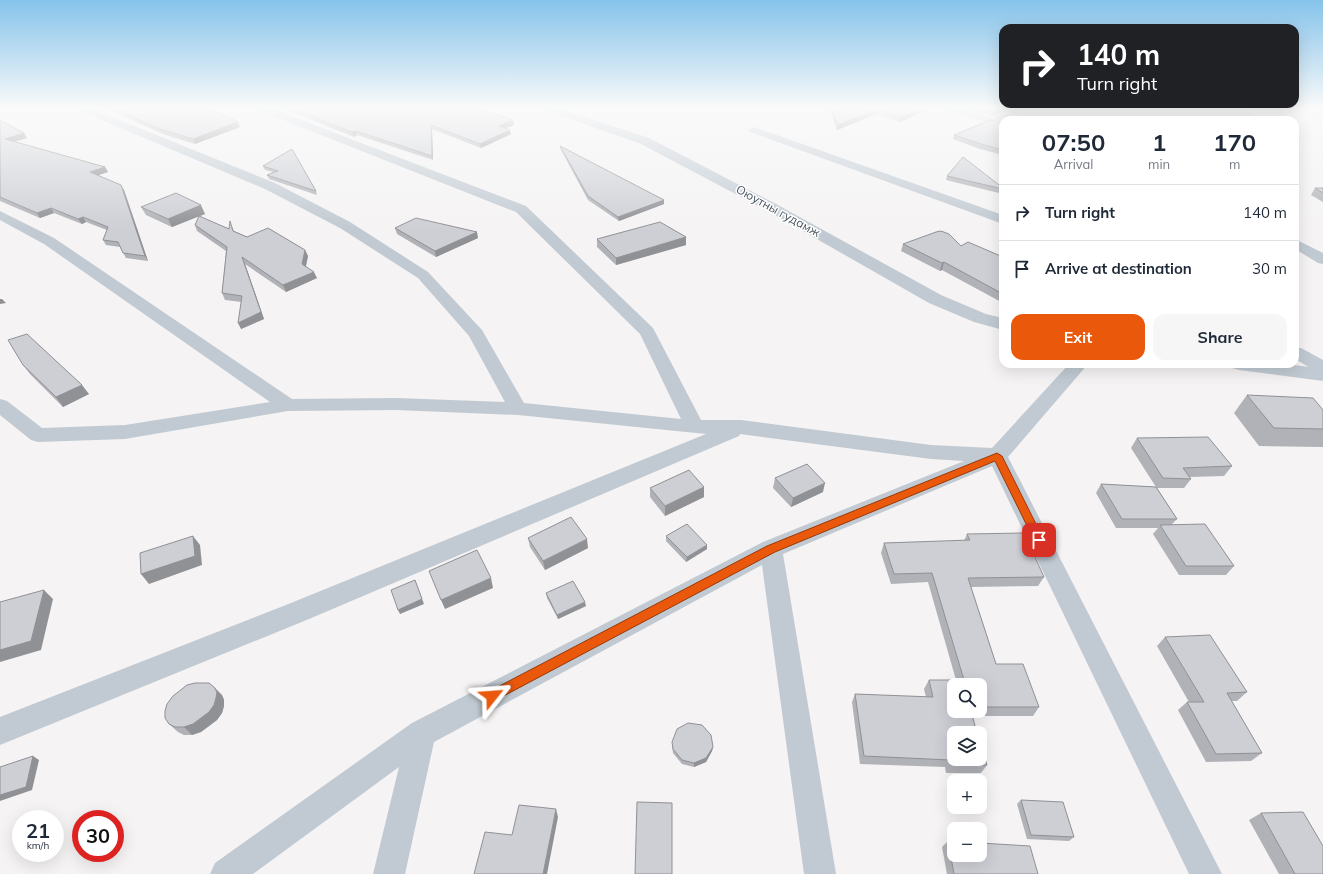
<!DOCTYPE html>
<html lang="en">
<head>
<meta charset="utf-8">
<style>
  body { margin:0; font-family:Mulish,sans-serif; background:#f6f6f7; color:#1f2937; height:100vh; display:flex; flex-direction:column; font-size:15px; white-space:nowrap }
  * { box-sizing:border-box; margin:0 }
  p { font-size:13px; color:#747a83 }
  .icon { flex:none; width:22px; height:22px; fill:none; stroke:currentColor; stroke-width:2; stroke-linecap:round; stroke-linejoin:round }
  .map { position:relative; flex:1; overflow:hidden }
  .panel { position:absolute; left:999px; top:116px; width:300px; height:252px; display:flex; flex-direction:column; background:#fff; border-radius:12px; box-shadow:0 4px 16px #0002 }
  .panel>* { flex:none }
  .top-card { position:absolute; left:999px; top:24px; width:300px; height:84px; border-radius:12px; box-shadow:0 4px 16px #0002; background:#202124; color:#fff; overflow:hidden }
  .fabs { position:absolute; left:947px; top:678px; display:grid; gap:8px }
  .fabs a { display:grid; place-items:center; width:40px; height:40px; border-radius:8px; background:#fff; box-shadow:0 4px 16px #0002; font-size:20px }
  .speed { position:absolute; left:12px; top:810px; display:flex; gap:8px; font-size:20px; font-weight:700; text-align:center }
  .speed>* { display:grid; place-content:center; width:52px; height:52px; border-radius:50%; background:#fff; box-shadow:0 4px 16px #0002; line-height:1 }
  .speed small { font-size:10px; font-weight:400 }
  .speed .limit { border:6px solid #d22; background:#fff; color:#111 }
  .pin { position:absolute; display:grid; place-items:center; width:34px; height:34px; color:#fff; margin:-17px; border-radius:8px; box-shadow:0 2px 6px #0006 }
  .me { position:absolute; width:44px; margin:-22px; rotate:62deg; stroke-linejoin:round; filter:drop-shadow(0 0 3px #0008) }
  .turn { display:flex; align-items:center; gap:14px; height:84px; padding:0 12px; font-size:18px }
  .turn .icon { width:52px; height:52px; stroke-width:2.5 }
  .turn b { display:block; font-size:28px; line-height:34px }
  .eta { display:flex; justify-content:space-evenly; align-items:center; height:68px; text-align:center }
  .eta b { font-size:24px; font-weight:700; line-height:28px }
  .button { display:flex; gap:8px; margin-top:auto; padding:8px 12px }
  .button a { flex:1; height:46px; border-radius:12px; background:#ea580c; color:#fff; font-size:16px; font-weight:700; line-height:46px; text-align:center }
  .button a+a { background:#f6f6f7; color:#1f2937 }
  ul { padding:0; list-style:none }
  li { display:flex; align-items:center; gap:12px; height:56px; padding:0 12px; border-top:1px solid #e0e1e3 }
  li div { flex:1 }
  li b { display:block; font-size:15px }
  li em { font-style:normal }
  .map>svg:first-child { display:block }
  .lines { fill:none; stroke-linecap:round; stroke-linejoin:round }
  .minor { fill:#c1cad2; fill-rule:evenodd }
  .tertiary { fill:#c1cad2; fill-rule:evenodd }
  .wall { fill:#b0b2b7; fill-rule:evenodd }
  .shaded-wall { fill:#909195 }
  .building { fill:#cdcfd5; stroke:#909195 }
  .route { fill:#ea580c; stroke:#983908 }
  .labels { text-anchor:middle; stroke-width:3; stroke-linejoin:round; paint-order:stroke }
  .far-street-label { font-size:12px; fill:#4a5661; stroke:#fff }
</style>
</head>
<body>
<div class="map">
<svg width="1323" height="874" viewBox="0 0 1323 874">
  <rect width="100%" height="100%" fill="#f5f3f3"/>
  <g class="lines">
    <path class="minor" d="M 77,108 L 90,108 L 275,183 L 350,222 L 428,272 L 482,330 L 524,403 L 681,419 L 640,334 L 516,212 L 258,110 L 257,108 L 270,108 L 526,206 L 653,328 L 701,420 L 741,420 L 931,445 L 992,448 L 1069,364 L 1088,364 L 1008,457 L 1222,874 L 1189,874 L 992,466 L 783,554 L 836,874 L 804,874 L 762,565 L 434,742 L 405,874 L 373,874 L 399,767 L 253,874 L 210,874 L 215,863 L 412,723 L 763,542 L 964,461 L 931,459 L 740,434 L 739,436 L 309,619 L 0,745 L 0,717 L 291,603 L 706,434 L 518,415 L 396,410 L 288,411 L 125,439 L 38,442 L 31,440 L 0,415 L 0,399 L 7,401 L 42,428 L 125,425 L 270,402 L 44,244 L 0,220 L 0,211 L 54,238 L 292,399 L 396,398 L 505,402 L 469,336 L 418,278 L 340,228 L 265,189 L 78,110 Z
      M 945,108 L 960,108 L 993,118 L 1013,108 L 1041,108 L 1036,111 L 1018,113 L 1003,120 L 1003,127 L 946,110 Z
      M 754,127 L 1003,215 L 1003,224 L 750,132 L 748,130 Z
      M 1295,239 L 1323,253 L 1323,264 L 1318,263 L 1295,249 Z
      M 1295,347 L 1301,348 L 1323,360 L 1323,374 L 1317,372 L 1295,359 Z"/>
    <path class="tertiary" d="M 542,108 L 558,108 L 649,138 L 776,204 L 941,295 L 986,314 L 1003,318 L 1003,330 L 974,322 L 929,303 L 766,210 L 641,144 L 544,110 Z
      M 1229,364 L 1287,364 L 1323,369 L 1323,381 L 1239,370 L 1232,368 Z"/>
  </g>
  <path class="wall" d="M 105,108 L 207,108 L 240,127 L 195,144 L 163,134 Z
    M 282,108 L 416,108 L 514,125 L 505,128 L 511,134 L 481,148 L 432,129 L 433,160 L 357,135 L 354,137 Z
    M 830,108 L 931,108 L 900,122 L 876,114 L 837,130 L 830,111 Z
    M 967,108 L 1011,108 L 993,116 Z
    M 0,120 L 27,138 L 14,142 L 105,167 L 108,172 L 98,175 L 124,190 L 148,261 L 126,258 L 120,247 L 106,245 L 103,240 L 107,230 L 86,222 L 82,224 L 54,213 L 40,218 L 0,201 Z
    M 1003,123 L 1003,155 L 980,149 L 953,139 L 954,135 Z
    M 560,146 L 664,204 L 619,221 L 588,200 L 561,150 Z
    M 292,149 L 316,191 L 317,195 L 269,179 L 267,175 L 273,172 L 265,170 L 263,166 Z
    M 947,176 L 1003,188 L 1003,194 L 946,180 Z
    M 1315,188 L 1323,188 L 1323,202 L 1311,195 Z
    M 141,207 L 205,214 L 200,216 L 229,229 L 232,227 L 234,231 L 247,237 L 305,250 L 308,256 L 306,266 L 317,278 L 286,292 L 245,264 L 264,319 L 241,329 L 241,302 L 225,300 L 222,293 L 226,251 L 197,231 L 195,225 L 199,216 L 172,227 L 146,215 Z
    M 395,228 L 478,238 L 436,257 L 397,234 Z
    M 686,237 L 686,245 L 616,265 L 597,247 L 597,239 Z
    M 903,244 L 961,246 L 1003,257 L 1003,303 L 942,270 L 940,271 L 901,251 Z
    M 23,365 L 89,394 L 63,407 L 30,374 Z
    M 1247,395 L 1323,410 L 1323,447 L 1259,446 L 1234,413 Z
    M 1137,438 L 1232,466 L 1224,476 L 1189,477 L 1191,479 L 1184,488 L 1157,488 L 1177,519 L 1172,524 L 1234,566 L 1226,575 L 1179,575 L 1153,534 L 1158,528 L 1116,528 L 1096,493 L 1101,484 L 1156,487 L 1131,448 Z
    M 775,478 L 823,492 L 791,507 L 773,488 Z
    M 704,487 L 704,497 L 665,516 L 650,497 L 650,488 Z
    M 967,534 L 1044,577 L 1038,586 L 971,587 L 996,664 L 1039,707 L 1033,716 L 972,716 L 987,765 L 981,773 L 946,773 L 945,767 L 860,764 L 852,702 L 855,694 L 926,697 L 924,689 L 929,680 L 956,680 L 928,582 L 891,584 L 881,553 L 884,543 L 964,541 ZM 980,685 L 980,711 L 954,711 Z
    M 666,536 L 707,545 L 707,549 L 686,562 L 666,541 Z
    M 528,538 L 588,548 L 545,570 L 530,547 Z
    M 546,593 L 586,606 L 558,619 L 547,598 Z
    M 1165,637 L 1247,692 L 1237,701 L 1231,701 L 1262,753 L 1251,761 L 1206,762 L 1178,710 L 1187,702 L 1189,702 L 1157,646 Z
    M 222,695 L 224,700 L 224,706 L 222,713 L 217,720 L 201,732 L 192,735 L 184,735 L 178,732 L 169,724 Z
    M 672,742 L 713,747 L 712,751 L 706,762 L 694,767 L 682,764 L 673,753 L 672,746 Z
    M 1021,800 L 1074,837 L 1069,841 L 1027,839 L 1017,804 Z
    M 1261,813 L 1323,874 L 1279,874 L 1249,820 Z
    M 948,841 L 1038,874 L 947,874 L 942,847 Z"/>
  <path class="shaded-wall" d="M 922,108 L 931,108 L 900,122 L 901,117 Z
    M 1003,108 L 1011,108 L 993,116 L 994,112 Z
    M 877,109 L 876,114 L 837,130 L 838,125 Z
    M 513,120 L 514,125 L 499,131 L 499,126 Z
    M 238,122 L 240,127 L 195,144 L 193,139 Z
    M 431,125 L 432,129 L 433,160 L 432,156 Z
    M 510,130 L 511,134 L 481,148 L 480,144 Z
    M 356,131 L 357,135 L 354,137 L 352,132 Z
    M 24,133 L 27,138 L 8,143 L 5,139 Z
    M 105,167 L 108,172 L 93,177 L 90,172 Z
    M 121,185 L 124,190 L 148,261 L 145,256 Z
    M 664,200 L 664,204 L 619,221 L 618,217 Z
    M 201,205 L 205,214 L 172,227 L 168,219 Z
    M 51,208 L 54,213 L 40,218 L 37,213 Z
    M 83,217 L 86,222 L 82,224 L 78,219 Z
    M 477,232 L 478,238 L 436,257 L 435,251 Z
    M 686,237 L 686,245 L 616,265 L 616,258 Z
    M 305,250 L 308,256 L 305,270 L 302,264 Z
    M 242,257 L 245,264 L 264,319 L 241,329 L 238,323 L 261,312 Z
    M 944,262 L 942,270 L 940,271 L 942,263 Z
    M 314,272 L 317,278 L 286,292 L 283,285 Z
    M 0,299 L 2,299 L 6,303 L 0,304 Z
    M 82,385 L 89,394 L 63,407 L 56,397 Z
    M 825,483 L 823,492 L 791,507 L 793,498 Z
    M 704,487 L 704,497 L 665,516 L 665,506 Z
    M 193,536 L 200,545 L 202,565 L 149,584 L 141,574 Z
    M 587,539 L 588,548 L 545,570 L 543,561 Z
    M 707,545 L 707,549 L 686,562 L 687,557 Z
    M 491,578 L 493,588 L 445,609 L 441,600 Z
    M 415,580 L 424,604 L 400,614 L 398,610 Z
    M 44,590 L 53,599 L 41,650 L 0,662 L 0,650 Z
    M 585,602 L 586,606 L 558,619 L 557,615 Z
    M 214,687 L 222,695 L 224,700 L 224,706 L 222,713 L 217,720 L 201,732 L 192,735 L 184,727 Z
    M 713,747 L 712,751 L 706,762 L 694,767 L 694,763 Z
    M 33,756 L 39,760 L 32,790 L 0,801 L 0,795 Z
    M 556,809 L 558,817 L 547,874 L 543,874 Z"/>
  <path class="building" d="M 113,108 L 207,108 L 238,122 L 193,139 L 160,129 Z
    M 291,108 L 474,108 L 513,120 L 499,126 L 510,130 L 480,144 L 431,125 L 432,156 L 356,131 L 352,132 Z
    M 831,108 L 922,108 L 901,117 L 877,109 L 838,125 Z
    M 981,108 L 1003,108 L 994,112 Z
    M 1038,108 L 1240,108 L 1263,120 L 1006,120 L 1006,116 L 1020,110 Z
    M 0,120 L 24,133 L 5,139 L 105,167 L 90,172 L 121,185 L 145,256 L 123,253 L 118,242 L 103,240 L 108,227 L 83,217 L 78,219 L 51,208 L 37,213 L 0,197 Z
    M 990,120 L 1003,123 L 1003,150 L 981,144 L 954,135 Z
    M 560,146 L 664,200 L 618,217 L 588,196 Z
    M 292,149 L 316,191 L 267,175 L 278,171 L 263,166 Z
    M 963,157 L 1003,188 L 1003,189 L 947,176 Z
    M 1315,188 L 1323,188 L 1323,193 Z
    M 176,193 L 201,205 L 168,219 L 141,207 Z
    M 199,216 L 229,229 L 230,221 L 233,231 L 247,237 L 268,228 L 305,250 L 302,264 L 314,272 L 283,285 L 242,257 L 261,312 L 238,323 L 242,296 L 222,293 L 227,247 L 195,225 Z
    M 416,218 L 477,232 L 435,251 L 395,228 Z
    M 660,222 L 686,237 L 616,258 L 597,239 Z
    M 941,231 L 949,234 L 961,246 L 968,242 L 1003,257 L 1003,294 L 944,262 L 942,263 L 903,244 L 936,232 Z
    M 27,334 L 82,385 L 56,397 L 23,365 L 8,340 Z
    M 1247,395 L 1313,398 L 1323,410 L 1323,429 L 1274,428 Z
    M 1208,437 L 1232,466 L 1183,468 L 1191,479 L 1163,478 L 1137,438 Z
    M 807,464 L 825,483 L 793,498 L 775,478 Z
    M 689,470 L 704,487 L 665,506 L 650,488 Z
    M 1101,484 L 1156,487 L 1177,519 L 1122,519 Z
    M 571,517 L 587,539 L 543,561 L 528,538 Z
    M 687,524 L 707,545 L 687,557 L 666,536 Z
    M 1205,524 L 1234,566 L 1186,566 L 1160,525 Z
    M 1024,533 L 1044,577 L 968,578 L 996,664 L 1023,664 L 1039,707 L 980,707 L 980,685 L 954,685 L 954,711 L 971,711 L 977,733 L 954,733 L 954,759 L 980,759 L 980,742 L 987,765 L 951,765 L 950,760 L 864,756 L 855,694 L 933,697 L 929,680 L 964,680 L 932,573 L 894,574 L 884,543 L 970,540 L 967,534 Z
    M 193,536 L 195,556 L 141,574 L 140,553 Z
    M 477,550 L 491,578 L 441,600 L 429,571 Z
    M 415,580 L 422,599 L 398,610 L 391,590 Z
    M 573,581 L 585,602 L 557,615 L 546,593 Z
    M 44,590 L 31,641 L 0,650 L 0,602 Z
    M 1210,635 L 1247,692 L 1227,693 L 1262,753 L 1216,754 L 1187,702 L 1204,702 L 1165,637 Z
    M 195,683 L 209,683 L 214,687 L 217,692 L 216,698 L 214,705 L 209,712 L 193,724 L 184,727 L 175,727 L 169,724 L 165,718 L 165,711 L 167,704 L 173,696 L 187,685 Z
    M 688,723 L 702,725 L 711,735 L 713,747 L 706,758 L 694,763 L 682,760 L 673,749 L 672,742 L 677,729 Z
    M 33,756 L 26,787 L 0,795 L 0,767 Z
    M 1021,800 L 1063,802 L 1074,837 L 1031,835 Z
    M 637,802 L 672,803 L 672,874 L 635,874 Z
    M 519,805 L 556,809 L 543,874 L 474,874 L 485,832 L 512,835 Z
    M 1303,812 L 1323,846 L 1323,874 L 1295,874 L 1261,813 Z
    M 948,841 L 954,841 L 954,855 L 980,855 L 980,843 L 1030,846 L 1038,874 L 954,874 Z"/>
  <linearGradient id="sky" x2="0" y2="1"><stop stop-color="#85c3ea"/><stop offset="0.47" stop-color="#fafafa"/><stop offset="1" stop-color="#fafafa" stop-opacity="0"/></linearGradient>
  <rect width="1323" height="230" fill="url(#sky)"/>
  <path class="route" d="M 997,453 L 1002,456 L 1044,540 L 1043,542 L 1039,544 L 1035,542 L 995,461 L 775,552 L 496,700 L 492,702 L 488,700 L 486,696 L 488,692 L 767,546 Z"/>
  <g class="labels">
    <g class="far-street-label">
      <text transform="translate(778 211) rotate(29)" y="4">Оюутны гудамж</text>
    </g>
  </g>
</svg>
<div class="fabs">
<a><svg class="icon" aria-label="search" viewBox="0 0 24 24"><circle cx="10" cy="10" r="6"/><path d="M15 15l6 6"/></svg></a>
<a><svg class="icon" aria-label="layers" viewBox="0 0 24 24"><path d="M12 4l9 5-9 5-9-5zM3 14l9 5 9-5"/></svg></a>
<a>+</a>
<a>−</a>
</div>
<div class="speed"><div>21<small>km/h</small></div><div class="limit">30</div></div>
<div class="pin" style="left:1039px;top:540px;background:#d93025"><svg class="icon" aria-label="arrive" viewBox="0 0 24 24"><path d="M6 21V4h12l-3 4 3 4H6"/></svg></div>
<svg class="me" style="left:492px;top:696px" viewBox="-20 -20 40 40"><path d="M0-17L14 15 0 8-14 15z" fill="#ea580c" stroke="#fff" stroke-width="4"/></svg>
<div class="top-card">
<div class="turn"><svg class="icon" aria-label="right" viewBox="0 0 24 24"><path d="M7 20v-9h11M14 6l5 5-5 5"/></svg><div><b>140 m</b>Turn right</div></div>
</div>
<section class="panel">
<div class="eta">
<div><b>07:50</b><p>Arrival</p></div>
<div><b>1</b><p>min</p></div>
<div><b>170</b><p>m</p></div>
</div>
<ul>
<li><svg class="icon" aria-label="right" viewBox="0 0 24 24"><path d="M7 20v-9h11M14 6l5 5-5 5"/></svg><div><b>Turn right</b></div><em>140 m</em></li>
<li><svg class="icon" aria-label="arrive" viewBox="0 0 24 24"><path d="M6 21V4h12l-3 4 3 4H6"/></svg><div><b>Arrive at destination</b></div><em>30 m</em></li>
</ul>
<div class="button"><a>Exit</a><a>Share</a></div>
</section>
</div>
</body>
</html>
